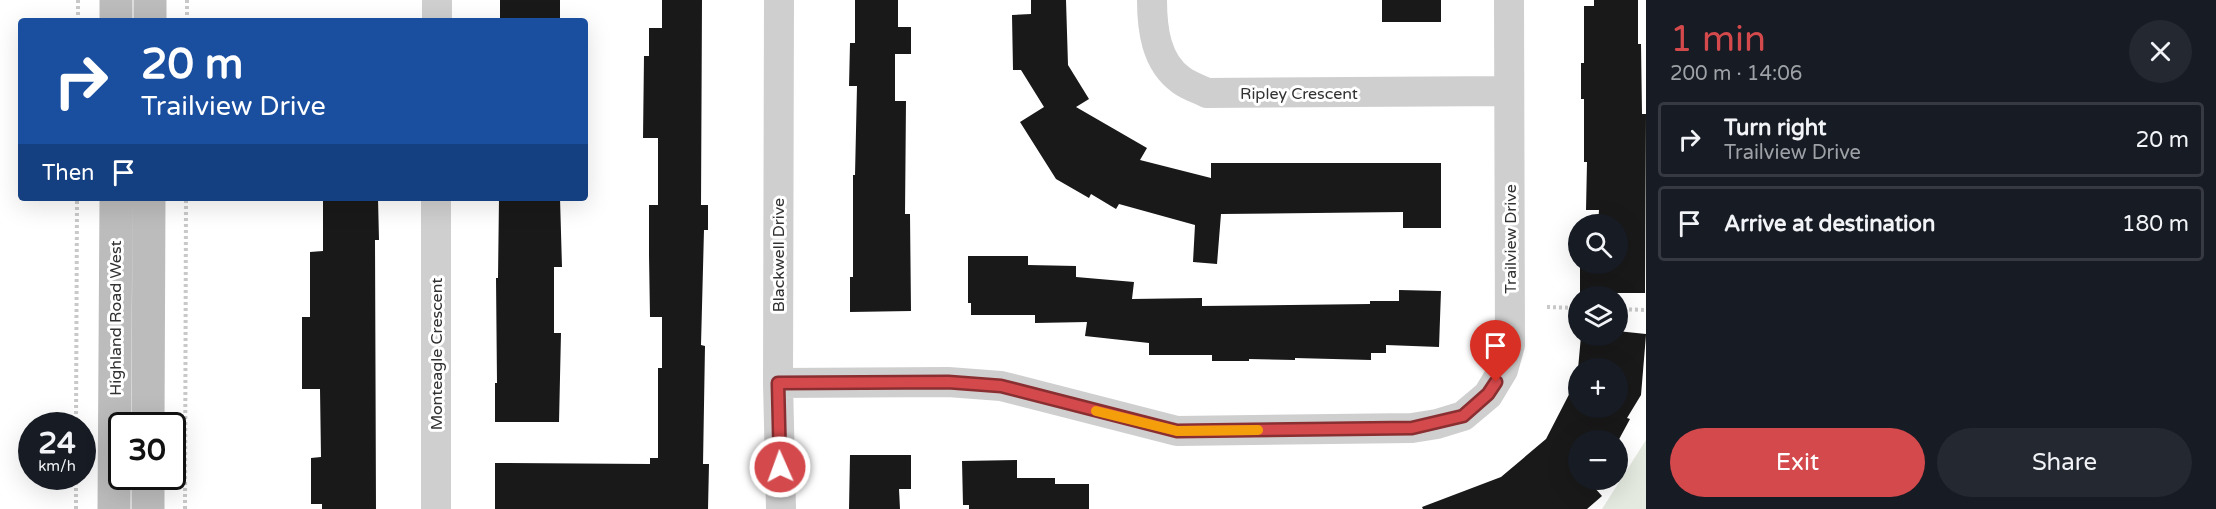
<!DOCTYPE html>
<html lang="en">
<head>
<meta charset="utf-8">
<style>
  body { margin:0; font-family:"Varela Round",sans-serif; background:#242831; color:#f1f3f6; height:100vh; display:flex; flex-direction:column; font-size:22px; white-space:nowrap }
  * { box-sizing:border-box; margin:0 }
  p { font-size:20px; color:#9ea1a6 }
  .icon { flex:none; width:33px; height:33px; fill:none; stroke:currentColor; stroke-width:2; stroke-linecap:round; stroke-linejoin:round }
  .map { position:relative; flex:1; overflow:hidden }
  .panel { display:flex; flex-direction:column; background:#171b24; width:570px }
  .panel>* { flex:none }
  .guide { position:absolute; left:18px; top:18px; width:570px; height:183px; border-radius:6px; box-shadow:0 6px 24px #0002; background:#1a4fa0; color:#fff; overflow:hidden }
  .fabs { position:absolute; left:1568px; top:214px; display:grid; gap:12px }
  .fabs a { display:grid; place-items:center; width:60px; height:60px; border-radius:50%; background:#171b24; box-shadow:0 6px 24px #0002; font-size:30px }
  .speed { position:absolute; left:18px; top:412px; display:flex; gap:12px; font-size:30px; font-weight:700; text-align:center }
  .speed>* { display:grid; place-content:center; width:78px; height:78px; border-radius:50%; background:#171b24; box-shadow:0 6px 24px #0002; line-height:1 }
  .speed small { font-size:15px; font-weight:400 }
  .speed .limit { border:3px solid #111; border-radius:9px; background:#fff; color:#111 }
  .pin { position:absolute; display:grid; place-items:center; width:51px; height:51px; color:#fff; margin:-62px -26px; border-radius:50% 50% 50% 0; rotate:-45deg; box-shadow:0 0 6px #0007 }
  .pin .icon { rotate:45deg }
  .me { position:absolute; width:66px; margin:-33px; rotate:358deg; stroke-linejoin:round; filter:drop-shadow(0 0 4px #0008) }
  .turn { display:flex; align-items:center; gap:21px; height:126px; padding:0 24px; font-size:27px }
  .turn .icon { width:78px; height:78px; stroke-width:2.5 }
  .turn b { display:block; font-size:42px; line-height:51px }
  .then { display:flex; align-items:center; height:57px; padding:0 24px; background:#0003; gap:12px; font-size:22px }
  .round { display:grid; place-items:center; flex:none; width:63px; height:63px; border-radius:32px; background:#242831 }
  .summary { display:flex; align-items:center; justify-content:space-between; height:102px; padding:0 24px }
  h1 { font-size:36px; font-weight:600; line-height:45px; color:#d4494c }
  .primary-button { display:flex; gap:12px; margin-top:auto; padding:12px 24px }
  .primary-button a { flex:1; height:69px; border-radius:36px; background:#d4494c; color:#fff; font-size:24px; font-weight:600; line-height:69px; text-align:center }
  .primary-button a+a { background:#242831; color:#f1f3f6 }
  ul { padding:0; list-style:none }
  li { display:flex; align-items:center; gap:18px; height:75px; margin:0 12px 9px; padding:0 12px; border:3px solid #363941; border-radius:6px }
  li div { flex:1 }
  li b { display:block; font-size:22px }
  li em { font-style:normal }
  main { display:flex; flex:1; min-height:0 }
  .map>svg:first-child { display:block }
  .green { fill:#e4eadf }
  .building { fill:#191919 }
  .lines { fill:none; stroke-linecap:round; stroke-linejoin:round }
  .path { stroke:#c9c9c9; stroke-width:4; stroke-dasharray:3 3; stroke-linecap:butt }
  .minor { stroke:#cfcfcf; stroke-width:30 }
  .secondary { stroke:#bcbcbc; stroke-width:33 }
  .route-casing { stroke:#8a2f31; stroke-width:15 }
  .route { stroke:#d4494c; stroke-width:10 }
  .slow { stroke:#f59e0b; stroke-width:10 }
  .labels { text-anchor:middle; stroke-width:6; stroke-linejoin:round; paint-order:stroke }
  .street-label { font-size:16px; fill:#323232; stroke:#fff }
</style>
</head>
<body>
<main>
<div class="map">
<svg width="1646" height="509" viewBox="0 0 1646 509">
  <rect width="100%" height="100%" fill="#fff"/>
  <path class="green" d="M 1646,440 L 1646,509 L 1602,509 Z"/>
  <path class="building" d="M 500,0 L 560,0 L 560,21 L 500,21 Z
    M 662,0 L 702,0 L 701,205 L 708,205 L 708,230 L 704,230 L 701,345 L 705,346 L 703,464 L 709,464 L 708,509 L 495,509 L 495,463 L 650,464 L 650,458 L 658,458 L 658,368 L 662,368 L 662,317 L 650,317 L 649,255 L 649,205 L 658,205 L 658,138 L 643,138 L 644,56 L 649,56 L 649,28 L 662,28 Z
    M 855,0 L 898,0 L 898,27 L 911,27 L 911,54 L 895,54 L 895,101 L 906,101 L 905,214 L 910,214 L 911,311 L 850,312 L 850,277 L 853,277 L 853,175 L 855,175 L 857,86 L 849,86 L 850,43 L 855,43 Z
    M 1031,0 L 1066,0 L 1068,65 L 1089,99 L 1076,107 L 1147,148 L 1140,160 L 1211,178 L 1211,163 L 1441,163 L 1441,228 L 1403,228 L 1403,212 L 1221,214 L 1217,264 L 1193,262 L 1195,225 L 1119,204 L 1116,209 L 1091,194 L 1089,198 L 1056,179 L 1020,122 L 1044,107 L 1021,70 L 1013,70 L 1012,15 L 1031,14 Z
    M 1382,0 L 1441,0 L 1441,22 L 1382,22 Z
    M 1594,0 L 1638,0 L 1638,44 L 1641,44 L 1642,114 L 1646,114 L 1645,293 L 1580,293 L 1580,264 L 1617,264 L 1617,225 L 1598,225 L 1599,210 L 1586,210 L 1587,162 L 1584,162 L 1584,99 L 1581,99 L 1581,63 L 1584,63 L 1584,6 L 1594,6 Z
    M 323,198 L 378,198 L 379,240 L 375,240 L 376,509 L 322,509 L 322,504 L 311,504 L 311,458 L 321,457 L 320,389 L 302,389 L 302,317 L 310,317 L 310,252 L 323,251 Z
    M 499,198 L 560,198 L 562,267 L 554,267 L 554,333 L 561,333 L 559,422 L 495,422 L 495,383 L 497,383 L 496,278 L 498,278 Z
    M 968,256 L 1028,256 L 1028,265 L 1076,266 L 1076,277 L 1134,282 L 1132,299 L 1202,298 L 1202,306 L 1370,304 L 1370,301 L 1399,301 L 1399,290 L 1441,291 L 1439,347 L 1386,345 L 1386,353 L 1371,353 L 1371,360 L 1295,358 L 1295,360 L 1249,359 L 1249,361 L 1212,361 L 1212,355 L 1149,355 L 1149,343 L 1085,336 L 1087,322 L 1035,323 L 1035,315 L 971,315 L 971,303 L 968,303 Z
    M 1617,331 L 1646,334 L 1646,335 L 1641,395 L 1627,418 L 1630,419 L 1617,443 L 1617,441 L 1578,441 L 1578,480 L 1598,480 L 1594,487 L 1602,496 L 1587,509 L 1423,509 L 1422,507 L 1501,477 L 1546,439 L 1578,377 L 1578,373 L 1578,408 L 1617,408 L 1617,369 L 1578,369 L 1581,336 L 1617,336 Z
    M 850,455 L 911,455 L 911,489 L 899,489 L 900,509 L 849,509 Z
    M 1017,460 L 1017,478 L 1055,478 L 1055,484 L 1089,484 L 1089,509 L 969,509 L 969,505 L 963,505 L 962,461 Z"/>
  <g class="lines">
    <path class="path" d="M 78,21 L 78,0
      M 187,21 L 187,0
      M 1547,307 L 1578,308
      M 1617,309 L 1646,310
      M 76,426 L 77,198
      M 76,509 L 76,477
      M 185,509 L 186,198"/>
    <path class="minor" d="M 779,0 L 778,383 L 781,509
      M 1152,0 C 1152,29 1156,62 1181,80 C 1189,86 1199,89 1207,93 L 1509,91
      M 437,21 L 437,0
      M 778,383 L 948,382 L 1001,386 L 1177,431 L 1412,428 L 1437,424 L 1463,416 L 1488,395 L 1503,370 L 1510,345 L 1509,0
      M 436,509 L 436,198"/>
    <path class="secondary" d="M 116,21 L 116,0
      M 150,21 L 150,0
      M 148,426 L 149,198
      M 114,509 L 116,198
      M 148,509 L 148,477"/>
  </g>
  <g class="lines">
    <g class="route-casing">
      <path id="route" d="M 780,467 L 778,383 L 948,382 L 1001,386 L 1177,431 L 1412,428 L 1463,416 L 1488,394 L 1496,382"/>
    </g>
    <use href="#route" class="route"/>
    <path class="slow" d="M 1096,411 L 1177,431 L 1258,430"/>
  </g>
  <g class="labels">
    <g class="street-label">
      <text x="1299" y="99">Ripley Crescent</text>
      <text transform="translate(1510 239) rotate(-90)" y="6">Trailview Drive</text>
      <text transform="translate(778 255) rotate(-90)" y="6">Blackwell Drive</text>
      <text transform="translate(115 318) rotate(-90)" y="6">Highland Road West</text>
      <text transform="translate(436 354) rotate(-90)" y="6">Monteagle Crescent</text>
    </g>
  </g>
</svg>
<div class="fabs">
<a><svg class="icon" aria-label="search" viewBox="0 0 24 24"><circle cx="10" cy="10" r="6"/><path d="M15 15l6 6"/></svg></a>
<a><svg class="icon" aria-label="layers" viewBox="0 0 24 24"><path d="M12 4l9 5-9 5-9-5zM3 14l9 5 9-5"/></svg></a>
<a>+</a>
<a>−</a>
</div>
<div class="speed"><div>24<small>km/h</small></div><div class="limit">30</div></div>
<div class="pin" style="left:1496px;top:382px;background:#d93025"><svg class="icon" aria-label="arrive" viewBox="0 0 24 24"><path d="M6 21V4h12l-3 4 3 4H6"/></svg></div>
<svg class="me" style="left:780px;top:467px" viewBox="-20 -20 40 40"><circle r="17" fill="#d4494c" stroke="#fff" stroke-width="3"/><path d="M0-11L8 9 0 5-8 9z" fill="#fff"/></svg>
<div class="guide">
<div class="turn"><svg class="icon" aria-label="right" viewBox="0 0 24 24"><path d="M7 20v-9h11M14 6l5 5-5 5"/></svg><div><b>20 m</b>Trailview Drive</div></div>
<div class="then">Then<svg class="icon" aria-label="arrive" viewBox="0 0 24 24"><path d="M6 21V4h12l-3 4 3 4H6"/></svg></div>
</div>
</div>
<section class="panel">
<div class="summary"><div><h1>1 min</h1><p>200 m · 14:06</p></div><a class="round"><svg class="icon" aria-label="close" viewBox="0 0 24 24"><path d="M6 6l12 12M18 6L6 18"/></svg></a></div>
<ul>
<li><svg class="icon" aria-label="right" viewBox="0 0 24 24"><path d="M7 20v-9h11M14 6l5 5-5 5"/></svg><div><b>Turn right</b><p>Trailview Drive</p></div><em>20 m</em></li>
<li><svg class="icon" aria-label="arrive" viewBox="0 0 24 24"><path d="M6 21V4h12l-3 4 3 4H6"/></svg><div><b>Arrive at destination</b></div><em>180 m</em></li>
</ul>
<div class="primary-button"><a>Exit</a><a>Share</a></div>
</section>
</main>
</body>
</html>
